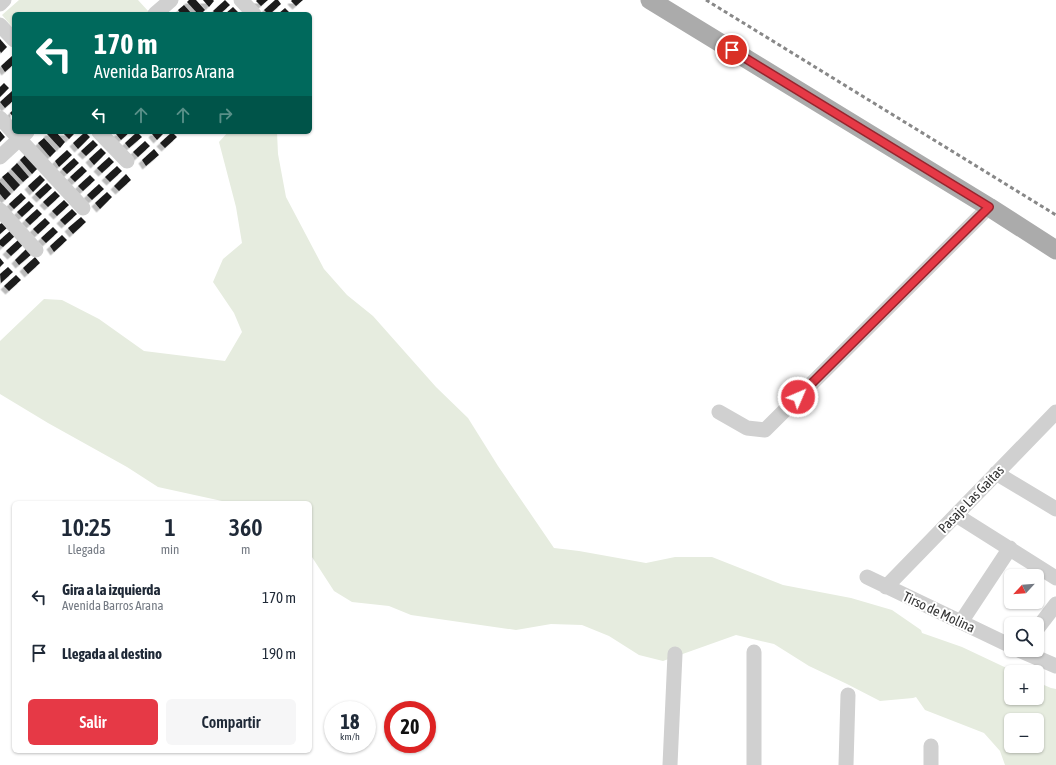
<!DOCTYPE html>
<html lang="es">
<head>
<meta charset="utf-8">
<style>
  body { margin:0; font-family:"Asap Condensed",sans-serif; background:#f6f6f7; color:#1f2937; height:100vh; display:flex; flex-direction:column; font-size:15px; white-space:nowrap }
  * { box-sizing:border-box; margin:0 }
  p { font-size:13px; color:#747a83 }
  .icon { flex:none; width:22px; height:22px; fill:none; stroke:currentColor; stroke-width:2; stroke-linecap:round; stroke-linejoin:round }
  .map { position:relative; flex:1; overflow:hidden }
  .panel { position:absolute; left:12px; top:501px; width:300px; height:252px; display:flex; flex-direction:column; background:#fff; border-radius:6px; box-shadow:0 1px 3px #0004 }
  .panel>* { flex:none }
  .hud { position:absolute; left:12px; top:12px; width:300px; height:122px; border-radius:6px; box-shadow:0 1px 3px #0004; background:#00695c; color:#fff; overflow:hidden }
  .needle { width:26px; rotate:244deg }
  .fabs { position:absolute; left:1004px; top:569px; display:grid; gap:8px }
  .fabs a { display:grid; place-items:center; width:40px; height:40px; border-radius:6px; background:#fff; box-shadow:0 1px 3px #0004; font-size:20px }
  .speed { position:absolute; left:324px; top:701px; display:flex; gap:8px; font-size:20px; font-weight:700; text-align:center }
  .speed>* { display:grid; place-content:center; width:52px; height:52px; border-radius:50%; background:#fff; box-shadow:0 1px 3px #0004; line-height:1 }
  .speed small { font-size:10px; font-weight:400 }
  .speed .limit { border:6px solid #d22; background:#fff; color:#111 }
  .pin { position:absolute; display:grid; place-items:center; width:34px; height:34px; color:#fff; margin:-17px; border:2px solid #fff; border-radius:50%; box-shadow:0 1px 4px #0007 }
  .me { position:absolute; width:44px; margin:-22px; rotate:45deg; stroke-linejoin:round; filter:drop-shadow(0 0 3px #0008) }
  .turn { display:flex; align-items:center; gap:14px; height:84px; padding:0 16px; font-size:18px }
  .turn .icon { width:52px; height:52px; stroke-width:2.5 }
  .turn b { display:block; font-size:28px; line-height:34px }
  .lanes { display:flex; align-items:center; height:38px; padding:0 16px; background:#0003; justify-content:center; gap:20px; direction:ltr }
  .lanes .off { opacity:.35 }
  .eta { display:flex; justify-content:space-evenly; align-items:center; height:68px; text-align:center }
  .eta b { font-size:24px; font-weight:600; line-height:28px }
  .action { display:flex; gap:8px; margin-top:auto; padding:8px 16px }
  .action a { flex:1; height:46px; border-radius:6px; background:#e63946; color:#fff; font-size:16px; font-weight:600; line-height:46px; text-align:center }
  .action a+a { background:#f6f6f7; color:#1f2937 }
  ul { padding:0; list-style:none }
  li { display:flex; align-items:center; gap:12px; height:56px; padding:0 16px }
  li div { flex:1 }
  li b { display:block; font-size:15px }
  li em { font-style:normal }
  .map>svg:first-child { display:block }
  .green { fill:#e6ecdf; fill-rule:evenodd }
  .building { fill:#1a1a1a; filter:url(#shadow) }
  .lines { fill:none; stroke-linecap:round; stroke-linejoin:round }
  .minor { stroke:#d0d0d0; stroke-width:15 }
  .major { stroke:#ababab; stroke-width:19 }
  .rail { stroke:#888; stroke-width:3; stroke-dasharray:4 3; stroke-linecap:butt }
  .route-casing { stroke:#96252e; stroke-width:10 }
  .route { stroke:#e63946; stroke-width:7 }
  .labels { text-anchor:middle; stroke-width:4; stroke-linejoin:round; paint-order:stroke }
  .street-label { font-size:14px; fill:#333; stroke:#fff }
</style>
</head>
<body>
<div class="map">
<svg width="1056" height="765" viewBox="0 0 1056 765">
  <defs>
    <filter id="shadow"><feDropShadow dx="-3.5" dy="3.5" stdDeviation="0" flood-color="#0004"/></filter>
  </defs>
  <rect width="100%" height="100%" fill="#fff"/>
  <path class="green" d="M 19,0 L 138,0 L 149,12 L 146,14 L 14,14 L 14,29 L 2,15 Z
    M 228,132 L 277,132 L 278,154 L 286,197 L 324,269 L 347,295 L 373,316 L 436,387 L 468,418 L 498,466 L 554,548 L 579,551 L 646,563 L 675,557 L 712,557 L 783,585 L 851,598 L 892,610 L 921,630 L 922,633 L 962,647 L 1015,672 L 1011,672 L 1011,698 L 1037,698 L 1037,682 L 1051,688 L 1056,689 L 1056,765 L 1005,765 L 1000,751 L 984,733 L 925,710 L 916,697 L 913,698 L 880,701 L 847,684 L 809,666 L 774,644 L 736,635 L 663,661 L 639,655 L 609,636 L 582,625 L 551,624 L 516,630 L 411,615 L 389,606 L 352,602 L 334,591 L 310,554 L 310,503 L 244,503 L 222,501 L 158,487 L 127,467 L 48,423 L 0,394 L 0,341 L 44,299 L 62,300 L 99,319 L 144,351 L 225,361 L 242,332 L 234,313 L 213,282 L 223,259 L 242,243 L 236,207 L 219,142 ZM 1011,720 L 1037,720 L 1037,746 L 1011,746 Z"/>
  <path class="building" d="M 189,0 L 196,0 L 205,10 L 201,14 L 198,14 L 187,2 Z
    M 203,0 L 213,0 L 214,1 L 209,7 Z
    M 225,0 L 230,5 L 220,14 L 216,14 L 213,11 Z
    M 257,0 L 268,0 L 261,6 L 256,1 Z
    M 275,0 L 278,0 L 281,4 L 270,14 L 268,14 L 264,10 Z
    M 292,0 L 303,0 L 296,6 L 291,1 Z
    M 184,5 L 192,14 L 181,14 L 178,10 Z
    M 233,7 L 238,12 L 236,14 L 225,14 Z
    M 285,8 L 290,13 L 278,14 Z
    M 0,39 L 7,47 L 1,53 L 0,51 Z
    M 13,55 L 14,56 L 14,64 L 5,72 L 1,66 Z
    M 4,83 L 9,88 L 0,97 L 0,87 Z
    M 12,91 L 14,93 L 14,100 L 5,108 L 0,102 Z
    M 14,109 L 14,118 L 10,113 Z
    M 0,131 L 5,137 L 0,142 Z
    M 49,132 L 56,132 L 65,142 L 60,148 L 47,134 Z
    M 62,132 L 73,132 L 74,134 L 69,139 Z
    M 85,132 L 90,137 L 78,149 L 73,143 Z
    M 119,132 L 130,132 L 121,140 L 116,134 Z
    M 137,132 L 142,137 L 129,148 L 125,143 Z
    M 154,132 L 165,132 L 157,140 L 152,134 Z
    M 172,132 L 177,137 L 165,148 L 160,143 Z
    M 44,138 L 56,151 L 50,157 L 38,143 Z
    M 93,140 L 98,145 L 86,156 L 81,151 Z
    M 145,141 L 150,146 L 138,157 L 133,152 Z
    M 101,148 L 106,153 L 94,165 L 89,159 Z
    M 154,149 L 159,155 L 146,166 L 142,160 Z
    M 67,150 L 72,155 L 59,167 L 55,161 Z
    M 26,154 L 38,168 L 32,174 L 20,160 Z
    M 109,157 L 114,162 L 102,173 L 97,168 Z
    M 74,158 L 79,163 L 67,174 L 62,169 Z
    M 17,163 L 29,177 L 23,182 L 11,169 Z
    M 82,166 L 87,171 L 75,182 L 70,177 Z
    M 117,166 L 122,171 L 110,182 L 105,177 Z
    M 8,172 L 20,185 L 14,191 L 2,177 Z
    M 126,174 L 131,180 L 119,191 L 114,186 Z
    M 40,175 L 45,180 L 33,192 L 28,186 Z
    M 90,175 L 95,180 L 83,191 L 78,186 Z
    M 0,182 L 11,194 L 5,200 L 0,194 Z
    M 47,183 L 52,188 L 40,199 L 35,194 Z
    M 99,184 L 104,189 L 92,200 L 87,195 Z
    M 55,191 L 60,196 L 48,207 L 43,202 Z
    M 107,192 L 112,197 L 100,209 L 95,203 Z
    M 21,193 L 26,198 L 14,209 L 9,204 Z
    M 64,200 L 69,205 L 57,216 L 52,211 Z
    M 29,201 L 34,206 L 22,217 L 17,212 Z
    M 37,209 L 42,214 L 30,225 L 25,220 Z
    M 72,209 L 77,214 L 65,225 L 60,220 Z
    M 81,217 L 86,222 L 73,234 L 68,228 Z
    M 45,218 L 50,223 L 38,234 L 33,229 Z
    M 2,223 L 7,228 L 0,234 L 0,224 Z
    M 53,227 L 58,232 L 46,243 L 41,238 Z
    M 10,231 L 15,236 L 3,247 L 0,245 L 0,240 Z
    M 62,235 L 67,240 L 54,252 L 50,246 Z
    M 18,240 L 23,245 L 11,256 L 6,251 Z
    M 26,249 L 32,254 L 19,265 L 15,260 Z
    M 35,257 L 40,263 L 28,274 L 23,268 Z
    M 0,258 L 4,263 L 0,267 Z
    M 8,267 L 13,272 L 1,283 L 0,274 Z
    M 16,275 L 21,280 L 9,291 L 4,286 Z"/>
  <g class="lines">
    <path class="minor" d="M 241,0 L 254,14
      M 0,4 L 4,0
      M 155,14 L 171,0
      M 0,25 L 14,40
      M 0,118 L 83,208
      M 99,132 L 127,161
      M 0,157 L 27,132
      M 0,210 L 36,250
      M 719,412 L 747,428 L 765,430 L 989,207
      M 996,473 L 1056,509
      M 956,515 L 1056,578
      M 867,577 L 1011,646
      M 886,587 L 1056,412
      M 961,622 L 1010,548
      M 1037,629 L 1056,604
      M 1019,650 L 1056,666
      M 670,765 L 675,654
      M 754,765 L 754,652
      M 846,765 L 848,695
      M 931,765 L 931,746"/>
    <path class="major" d="M 650,0 L 989,207 L 1056,250"/>
    <path class="rail" d="M 706,0 L 1056,215"/>
  </g>
  <g class="lines">
    <g class="route-casing">
      <path id="route" d="M 732,50 L 989,207 L 798,397"/>
    </g>
    <use href="#route" class="route"/>
  </g>
  <g class="labels">
    <g class="street-label">
      <text transform="translate(971 499) rotate(-46)" y="5">Pasaje Las Gaitas</text>
      <text transform="translate(939 612) rotate(25)" y="5">Tirso de Molina</text>
    </g>
  </g>
</svg>
<div class="fabs">
<a><svg class="needle" viewBox="-14 -14 28 28"><path d="M0-13l5 13h-10z" fill="#e53935"/><path d="M0 13l5-13h-10z" fill="#747a83"/></svg></a>
<a><svg class="icon" aria-label="search" viewBox="0 0 24 24"><circle cx="10" cy="10" r="6"/><path d="M15 15l6 6"/></svg></a>
<a>+</a>
<a>−</a>
</div>
<div class="speed"><div>18<small>km/h</small></div><div class="limit">20</div></div>
<div class="pin" style="left:732px;top:50px;background:#d93025"><svg class="icon" aria-label="arrive" viewBox="0 0 24 24"><path d="M6 21V4h12l-3 4 3 4H6"/></svg></div>
<svg class="me" style="left:798px;top:397px" viewBox="-20 -20 40 40"><circle r="17" fill="#e63946" stroke="#fff" stroke-width="3"/><path d="M0-11L8 9 0 5-8 9z" fill="#fff"/></svg>
<div class="hud">
<div class="turn"><svg class="icon" aria-label="left" viewBox="0 0 24 24"><path d="M17 20v-9H6M10 6l-5 5 5 5"/></svg><div><b>170 m</b>Avenida Barros Arana</div></div>
<div class="lanes"><svg class="icon" aria-label="left" viewBox="0 0 24 24"><path d="M17 20v-9H6M10 6l-5 5 5 5"/></svg><svg class="icon off" aria-label="ahead" viewBox="0 0 24 24"><path d="M12 20V5M6 11l6-6 6 6"/></svg><svg class="icon off" aria-label="ahead" viewBox="0 0 24 24"><path d="M12 20V5M6 11l6-6 6 6"/></svg><svg class="icon off" aria-label="right" viewBox="0 0 24 24"><path d="M7 20v-9h11M14 6l5 5-5 5"/></svg></div>
</div>
<section class="panel">
<div class="eta">
<div><b>10:25</b><p>Llegada</p></div>
<div><b>1</b><p>min</p></div>
<div><b>360</b><p>m</p></div>
</div>
<ul>
<li><svg class="icon" aria-label="left" viewBox="0 0 24 24"><path d="M17 20v-9H6M10 6l-5 5 5 5"/></svg><div><b>Gira a la izquierda</b><p>Avenida Barros Arana</p></div><em>170 m</em></li>
<li><svg class="icon" aria-label="arrive" viewBox="0 0 24 24"><path d="M6 21V4h12l-3 4 3 4H6"/></svg><div><b>Llegada al destino</b></div><em>190 m</em></li>
</ul>
<div class="action"><a>Salir</a><a>Compartir</a></div>
</section>
</div>
</body>
</html>
